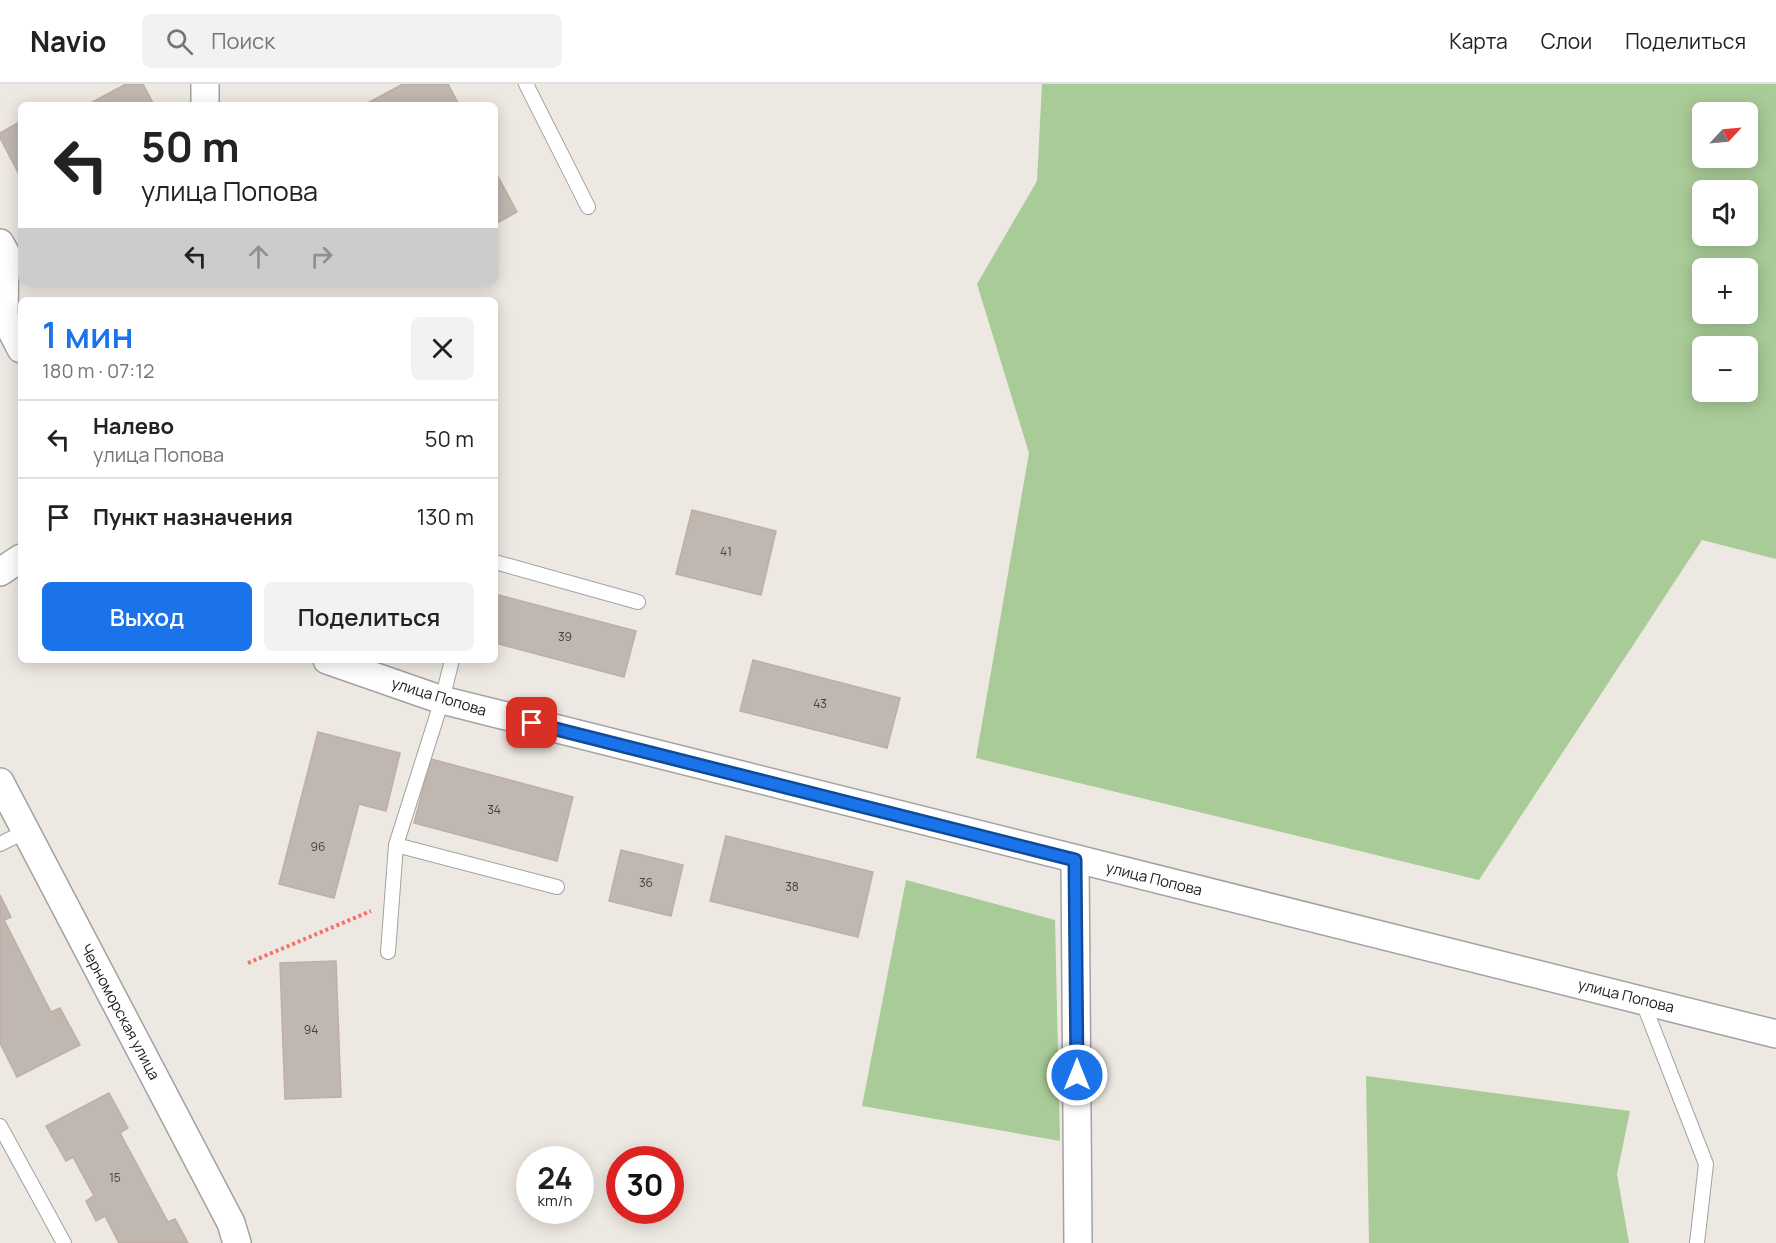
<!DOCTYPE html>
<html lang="ru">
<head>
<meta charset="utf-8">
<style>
  body { margin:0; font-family:Manrope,sans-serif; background:#f2f2f2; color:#222; height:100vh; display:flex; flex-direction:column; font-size:22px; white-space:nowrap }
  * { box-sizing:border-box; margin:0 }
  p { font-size:20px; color:#767676 }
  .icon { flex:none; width:33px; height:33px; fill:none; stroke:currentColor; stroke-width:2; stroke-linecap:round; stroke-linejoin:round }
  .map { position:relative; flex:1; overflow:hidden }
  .drawer { position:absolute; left:18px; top:213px; width:480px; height:366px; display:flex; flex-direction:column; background:#fff; border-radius:9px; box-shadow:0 3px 15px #0003 }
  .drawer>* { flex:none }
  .banner { position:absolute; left:18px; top:18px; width:480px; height:183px; border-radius:9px; box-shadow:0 3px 15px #0003; background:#fff; color:#222; overflow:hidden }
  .needle { width:39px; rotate:64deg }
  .tools { position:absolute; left:1692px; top:18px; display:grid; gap:12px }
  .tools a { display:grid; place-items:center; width:66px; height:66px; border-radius:9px; background:#fff; box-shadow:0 3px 15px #0003; font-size:30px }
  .speed { position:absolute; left:516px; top:1062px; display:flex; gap:12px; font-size:30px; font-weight:700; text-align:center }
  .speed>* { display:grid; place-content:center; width:78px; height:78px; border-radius:50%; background:#fff; box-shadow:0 3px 15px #0003; line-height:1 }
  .speed small { font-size:15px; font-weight:400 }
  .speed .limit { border:9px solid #d22; background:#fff; color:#111 }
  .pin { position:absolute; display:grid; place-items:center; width:51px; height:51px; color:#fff; margin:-26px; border-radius:12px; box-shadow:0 3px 9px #0006 }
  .me { position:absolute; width:66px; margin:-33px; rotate:0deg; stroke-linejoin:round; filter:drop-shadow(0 0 4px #0008) }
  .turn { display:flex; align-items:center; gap:21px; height:126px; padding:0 24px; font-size:27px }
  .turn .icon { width:78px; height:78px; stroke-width:2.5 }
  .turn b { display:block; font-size:42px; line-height:51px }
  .lanes { display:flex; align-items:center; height:57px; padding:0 24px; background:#0003; justify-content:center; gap:30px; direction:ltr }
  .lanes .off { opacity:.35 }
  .round { display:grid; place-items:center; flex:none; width:63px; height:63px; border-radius:9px; background:#f2f2f2 }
  .overview { display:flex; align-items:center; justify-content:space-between; height:102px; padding:0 24px }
  h1 { font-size:36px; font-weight:600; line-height:45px; color:#1a73e8 }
  .button { display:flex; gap:12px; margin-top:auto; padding:12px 24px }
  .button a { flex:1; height:69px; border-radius:9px; background:#1a73e8; color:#fff; font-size:24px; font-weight:600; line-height:69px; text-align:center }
  .button a+a { background:#f2f2f2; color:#222 }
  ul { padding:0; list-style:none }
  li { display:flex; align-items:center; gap:18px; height:78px; padding:0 24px; border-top:2px solid #e0e0e0 }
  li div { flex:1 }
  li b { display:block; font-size:22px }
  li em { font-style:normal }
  header { display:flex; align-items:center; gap:36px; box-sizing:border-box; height:84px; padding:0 30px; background:#fff; border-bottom:2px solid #e0e0e0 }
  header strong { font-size:28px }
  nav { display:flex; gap:33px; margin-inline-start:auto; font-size:21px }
  .search { width:420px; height:54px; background:#f2f2f2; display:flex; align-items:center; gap:15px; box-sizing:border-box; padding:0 21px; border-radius:9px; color:#767676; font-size:22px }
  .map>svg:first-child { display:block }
  .forest { fill:#a9cb97; fill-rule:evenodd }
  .building { fill:#c1b7b1; stroke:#beaea4; stroke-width:1.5 }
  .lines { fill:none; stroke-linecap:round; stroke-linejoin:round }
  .service-casing { stroke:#a2a2a2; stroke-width:16 }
  .minor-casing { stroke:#a2a2a2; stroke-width:30 }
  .path { stroke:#f57069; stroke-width:4; stroke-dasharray:3 3; stroke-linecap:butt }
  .service { stroke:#fff; stroke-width:14 }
  .minor { stroke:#fff; stroke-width:27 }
  .route-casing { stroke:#114b97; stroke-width:15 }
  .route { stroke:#1a73e8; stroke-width:10 }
  .labels { text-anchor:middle; stroke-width:5; stroke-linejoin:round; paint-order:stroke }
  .number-label { font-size:12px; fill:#444240 }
  .street-label { font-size:15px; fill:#1b1b1b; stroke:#fff }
</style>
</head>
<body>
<header>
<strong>Navio</strong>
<div class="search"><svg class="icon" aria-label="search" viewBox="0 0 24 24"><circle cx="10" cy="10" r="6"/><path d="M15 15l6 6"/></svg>Поиск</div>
<nav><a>Карта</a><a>Слои</a><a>Поделиться</a></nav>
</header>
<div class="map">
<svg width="1776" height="1159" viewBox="0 0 1776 1159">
  <rect width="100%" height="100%" fill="#ede8e1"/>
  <path class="forest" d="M 1042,0 L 1776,0 L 1776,475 L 1702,456 L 1479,796 L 976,674 L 1029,369 L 977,200 L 1037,97 ZM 1702,28 L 1748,28 L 1748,74 L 1702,74 ZM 1702,106 L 1748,106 L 1748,152 L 1702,152 ZM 1702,184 L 1748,184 L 1748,230 L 1702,230 ZM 1702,262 L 1748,262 L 1748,308 L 1702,308 Z
    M 906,796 L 1055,836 L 1060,1057 L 862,1022 Z
    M 1366,992 L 1630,1027 L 1617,1090 L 1629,1159 L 1369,1159 Z"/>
  <path class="building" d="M 126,0 L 143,0 L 154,21 L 87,21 Z
    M 403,0 L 448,0 L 459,21 L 364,21 Z
    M 21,37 L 21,94 L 0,54 L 0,49 Z
    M 495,87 L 517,128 L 495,140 Z
    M 692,426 L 776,447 L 761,511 L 676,490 Z
    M 495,510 L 636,547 L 624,593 L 495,559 Z
    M 753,576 L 900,614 L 887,664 L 740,627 Z
    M 318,648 L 400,669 L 386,727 L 359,720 L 334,814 L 279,800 Z
    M 431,675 L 573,713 L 557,777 L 414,739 Z
    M 726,752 L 873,788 L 858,853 L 710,817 Z
    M 621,766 L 683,781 L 671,832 L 609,817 Z
    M 0,811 L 11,833 L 4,836 L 51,928 L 60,924 L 80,961 L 17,993 L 0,959 Z
    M 336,877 L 341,1013 L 285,1015 L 280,879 Z
    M 109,1009 L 128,1044 L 120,1049 L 168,1138 L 175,1135 L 188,1159 L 119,1159 L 105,1132 L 96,1137 L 86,1117 L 94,1112 L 73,1073 L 66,1077 L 46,1042 Z"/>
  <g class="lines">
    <g class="service-casing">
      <path id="service" d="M 526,0 L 588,123
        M 495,478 L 638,518
        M 452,576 L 442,616 L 396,761 L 557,803
        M 0,760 L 26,747
        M 388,868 L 396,761
        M 1642,916 L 1706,1080 L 1697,1159
        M 0,1042 L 64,1159"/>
    </g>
    <g class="minor-casing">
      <path id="minor" d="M 205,0 L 205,21
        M 0,159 L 5,168 L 4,232 L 21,265
        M 0,488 L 21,474
        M 327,576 L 442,616 L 1776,950
        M 0,698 L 231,1139 L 237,1159
        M 1075,776 L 1078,1159"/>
    </g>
    <path class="path" d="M 248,879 L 371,827"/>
    <use href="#service" class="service"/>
    <use href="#minor" class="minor"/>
  </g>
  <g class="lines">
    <g class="route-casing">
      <path id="route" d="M 532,639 L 1075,776 L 1077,991"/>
    </g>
    <use href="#route" class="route"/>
  </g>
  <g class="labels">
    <g class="number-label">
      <text x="726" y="472">41</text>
      <text x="565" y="557">39</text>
      <text x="820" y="624">43</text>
      <text x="494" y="730">34</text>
      <text x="318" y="767">96</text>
      <text x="646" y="803">36</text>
      <text x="792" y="807">38</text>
      <text x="311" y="950">94</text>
      <text x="115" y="1098">15</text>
    </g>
    <g class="street-label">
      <text transform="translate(439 613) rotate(17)" y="5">улица Попова</text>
      <text transform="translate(1154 795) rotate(14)" y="5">улица Попова</text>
      <text transform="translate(1626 912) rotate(14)" y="5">улица Попова</text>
      <text transform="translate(120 928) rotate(62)" y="5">Черноморская улица</text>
    </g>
  </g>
</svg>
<div class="tools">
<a><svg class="needle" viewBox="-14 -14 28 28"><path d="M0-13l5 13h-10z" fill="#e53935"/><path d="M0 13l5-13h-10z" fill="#767676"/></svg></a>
<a><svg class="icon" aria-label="sound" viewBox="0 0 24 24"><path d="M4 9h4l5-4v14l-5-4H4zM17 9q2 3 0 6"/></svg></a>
<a>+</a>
<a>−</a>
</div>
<div class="speed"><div>24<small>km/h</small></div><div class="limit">30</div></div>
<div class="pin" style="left:532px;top:639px;background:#d93025"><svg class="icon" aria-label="arrive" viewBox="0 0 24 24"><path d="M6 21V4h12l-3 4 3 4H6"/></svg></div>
<svg class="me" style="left:1077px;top:991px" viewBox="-20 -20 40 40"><circle r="17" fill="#1a73e8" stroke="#fff" stroke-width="3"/><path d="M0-11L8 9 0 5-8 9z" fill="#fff"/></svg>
<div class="banner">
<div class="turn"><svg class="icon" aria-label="left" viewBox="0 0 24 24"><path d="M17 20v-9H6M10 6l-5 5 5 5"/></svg><div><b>50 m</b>улица Попова</div></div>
<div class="lanes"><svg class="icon" aria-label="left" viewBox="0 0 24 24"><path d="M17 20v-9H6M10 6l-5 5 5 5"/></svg><svg class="icon off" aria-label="ahead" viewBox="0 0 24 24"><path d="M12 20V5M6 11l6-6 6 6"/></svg><svg class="icon off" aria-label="right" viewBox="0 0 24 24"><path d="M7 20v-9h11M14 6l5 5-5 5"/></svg></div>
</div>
<section class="drawer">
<div class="overview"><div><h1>1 мин</h1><p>180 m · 07:12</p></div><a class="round"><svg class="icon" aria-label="close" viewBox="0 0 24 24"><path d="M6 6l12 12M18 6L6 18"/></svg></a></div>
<ul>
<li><svg class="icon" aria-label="left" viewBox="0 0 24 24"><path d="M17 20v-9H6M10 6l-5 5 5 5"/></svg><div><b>Налево</b><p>улица Попова</p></div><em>50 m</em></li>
<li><svg class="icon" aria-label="arrive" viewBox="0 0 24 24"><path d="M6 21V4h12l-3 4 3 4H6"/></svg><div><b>Пункт назначения</b></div><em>130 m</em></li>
</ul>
<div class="button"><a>Выход</a><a>Поделиться</a></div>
</section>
</div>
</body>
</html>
